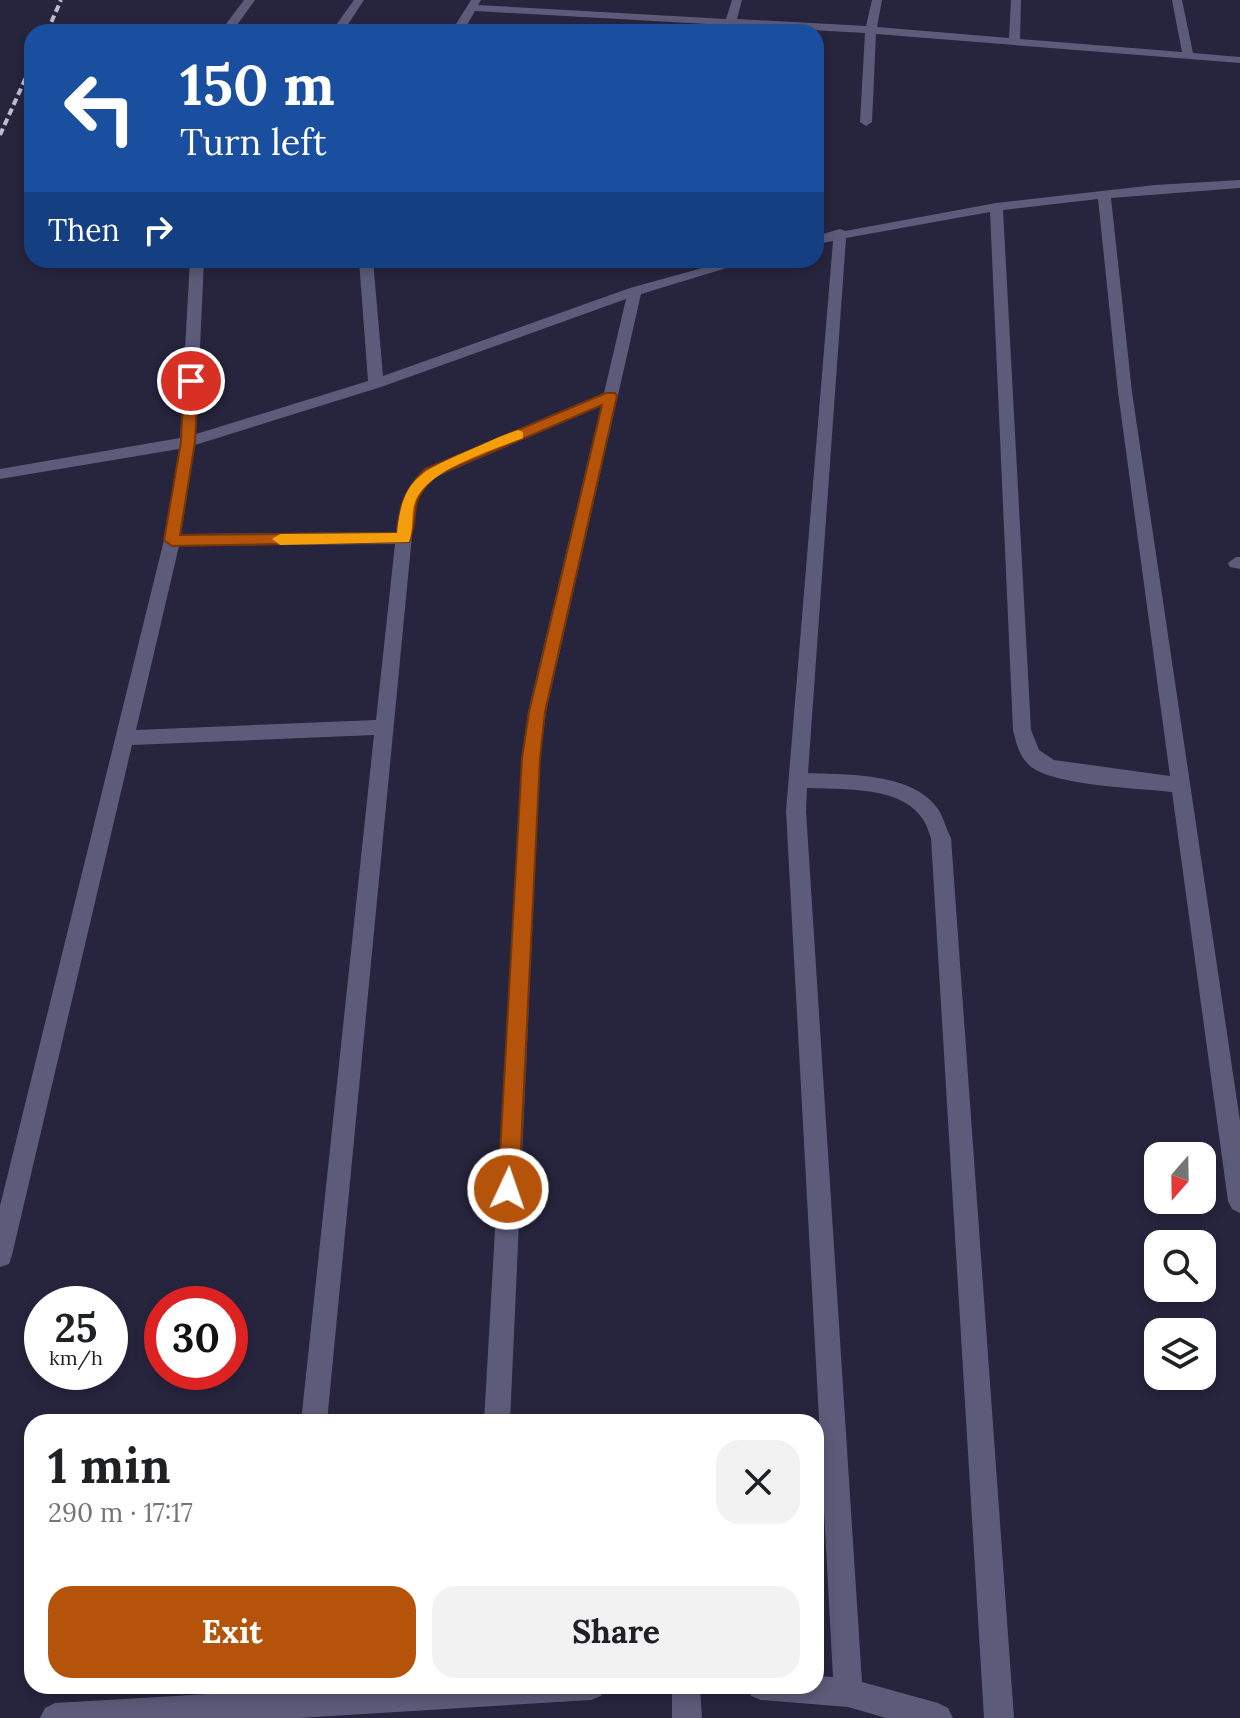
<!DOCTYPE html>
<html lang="en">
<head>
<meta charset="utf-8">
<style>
  body { margin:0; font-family:Lora,serif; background:#f2f2f2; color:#202124; height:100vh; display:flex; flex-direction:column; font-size:30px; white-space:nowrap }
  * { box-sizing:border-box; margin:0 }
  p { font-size:26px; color:#757577 }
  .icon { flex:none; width:44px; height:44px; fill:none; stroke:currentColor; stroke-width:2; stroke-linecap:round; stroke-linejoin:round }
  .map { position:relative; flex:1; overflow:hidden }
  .sheet { position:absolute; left:24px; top:1414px; width:800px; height:280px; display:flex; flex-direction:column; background:#fff; border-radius:24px; box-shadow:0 4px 12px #0003 }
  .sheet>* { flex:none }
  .banner { position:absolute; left:24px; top:24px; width:800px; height:244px; border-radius:24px; box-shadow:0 4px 12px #0003; background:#1a4fa0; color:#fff; overflow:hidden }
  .needle { width:52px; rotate:200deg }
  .fabs { position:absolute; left:1144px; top:1142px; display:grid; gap:16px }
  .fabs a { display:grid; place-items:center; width:72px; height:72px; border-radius:16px; background:#fff; box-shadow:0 4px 12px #0003; font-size:40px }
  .speed { position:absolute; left:24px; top:1286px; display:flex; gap:16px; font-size:40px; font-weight:700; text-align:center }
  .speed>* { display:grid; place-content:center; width:104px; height:104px; border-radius:50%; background:#fff; box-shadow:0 4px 12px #0003; line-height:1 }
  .speed small { font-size:20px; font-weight:400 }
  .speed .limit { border:12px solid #d22; background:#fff; color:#111 }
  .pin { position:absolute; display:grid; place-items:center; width:68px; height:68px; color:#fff; margin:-34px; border:4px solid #fff; border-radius:50%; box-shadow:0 2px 8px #0007 }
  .me { position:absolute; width:88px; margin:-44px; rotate:3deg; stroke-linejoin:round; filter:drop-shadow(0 0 6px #0008) }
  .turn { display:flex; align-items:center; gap:28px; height:168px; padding:0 24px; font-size:36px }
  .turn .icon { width:104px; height:104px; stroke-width:2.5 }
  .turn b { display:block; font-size:56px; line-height:68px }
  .then { display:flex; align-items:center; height:76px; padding:0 24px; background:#0003; gap:16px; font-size:30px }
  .round { display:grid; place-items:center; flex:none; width:84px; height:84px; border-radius:24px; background:#f2f2f2 }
  .headline { display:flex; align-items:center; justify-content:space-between; height:136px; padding:0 24px }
  h1 { font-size:48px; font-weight:700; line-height:60px }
  .primary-button { display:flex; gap:16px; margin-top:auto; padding:16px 24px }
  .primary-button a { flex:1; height:92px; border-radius:24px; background:#b45309; color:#fff; font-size:32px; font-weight:700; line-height:92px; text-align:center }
  .primary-button a+a { background:#f2f2f2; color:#202124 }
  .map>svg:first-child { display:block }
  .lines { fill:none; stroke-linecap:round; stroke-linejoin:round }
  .minor { fill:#5c5b79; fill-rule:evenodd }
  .rail { stroke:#bfbed0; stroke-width:4; stroke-dasharray:7 4; stroke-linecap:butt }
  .route { fill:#b45309; stroke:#753606; stroke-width:2 }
  .slow { fill:#f59e0b }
</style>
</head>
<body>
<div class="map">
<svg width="1240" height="1718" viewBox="0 0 1240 1718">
  <rect width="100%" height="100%" fill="#27243e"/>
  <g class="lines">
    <path class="minor" d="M 244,0 L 255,0 L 232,32 L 220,32 Z
      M 354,0 L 364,0 L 343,32 L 331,32 Z
      M 471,0 L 481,0 L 478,5 L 726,19 L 732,0 L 742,0 L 737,19 L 866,26 L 872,0 L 882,0 L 877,27 L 1009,38 L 1011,0 L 1021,0 L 1020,39 L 1182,52 L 1172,0 L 1182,0 L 1193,53 L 1240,57 L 1240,63 L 876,34 L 872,122 L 866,126 L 860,122 L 865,33 L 475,11 L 463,32 L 451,32 Z
      M 1240,180 L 1240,188 L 1111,198 L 1132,392 L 1240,1121 L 1240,1213 L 1232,1209 L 1228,1201 L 1172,792 C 1140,788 1051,786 1029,765 C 1019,756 1016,742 1013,730 L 990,212 L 846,238 L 808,773 C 848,775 912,772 938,809 C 944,818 946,829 951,838 L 1014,1718 L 984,1718 L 931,838 C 929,833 927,826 924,821 C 903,785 843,790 807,788 L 806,811 L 862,1682 L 938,1703 L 948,1708 L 953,1718 L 886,1718 L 848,1707 L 761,1700 L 751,1696 L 747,1686 L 816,1686 L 816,1676 L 833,1677 L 786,811 L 833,241 L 816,244 L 816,236 L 840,229 L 845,231 L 996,203 L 1155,185 ZM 1098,199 L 1118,392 L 1170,776 L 1054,760 L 1039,750 L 1031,730 L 1003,210 Z
      M 190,260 L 204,260 L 196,434 L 368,381 L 359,260 L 373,260 L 383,376 L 630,288 L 731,260 L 753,260 L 641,294 L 546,712 L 540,758 L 510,1422 L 484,1422 L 522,758 L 528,712 L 601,406 L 436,477 L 422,491 L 415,504 L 327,1422 L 301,1422 L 374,735 L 132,745 L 12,1255 L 9,1264 L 0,1267 L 0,1206 L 164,540 L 179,449 L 0,479 L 0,469 L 180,438 ZM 626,299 L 604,393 L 424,469 C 404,489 399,505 396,532 L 181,534 L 195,445 L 381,387 ZM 395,544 L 376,720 L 136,730 L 179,546 Z
      M 1236,557 L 1240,557 L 1240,569 L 1230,567 L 1228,563 Z
      M 347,1686 L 605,1686 L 601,1696 L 591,1700 L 299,1718 L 40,1718 L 45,1708 L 55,1703 Z
      M 672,1686 L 700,1686 L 702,1718 L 672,1718 Z"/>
    <path class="rail" d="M 47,32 L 61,0
      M 0,135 L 32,64"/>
  </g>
  <path class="route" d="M 191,377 L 198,381 L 195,442 L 180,535 L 397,533 C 400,505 405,489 425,469 L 606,393 L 615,393 L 617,396 L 545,712 L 540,758 L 519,1189 L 516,1197 L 508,1200 L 501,1197 L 498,1189 L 522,758 L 529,712 L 602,405 L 435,476 C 405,507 422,510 409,542 L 172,546 L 164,540 L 181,442 L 184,381 Z"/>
  <path class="slow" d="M 518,430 L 523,432 L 523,438 C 492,451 424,470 414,505 C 411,517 414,530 409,542 L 280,545 L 272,539 L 280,534 L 397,533 C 402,480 419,472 465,452 C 482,445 500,436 518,430 Z"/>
</svg>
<div class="fabs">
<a><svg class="needle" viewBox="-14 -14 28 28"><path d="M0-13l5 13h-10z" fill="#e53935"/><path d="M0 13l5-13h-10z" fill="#757577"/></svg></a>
<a><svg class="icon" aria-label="search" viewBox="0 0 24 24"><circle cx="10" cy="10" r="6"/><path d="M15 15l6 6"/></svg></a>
<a><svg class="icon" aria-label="layers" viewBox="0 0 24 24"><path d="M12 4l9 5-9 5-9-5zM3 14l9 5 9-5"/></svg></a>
</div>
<div class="speed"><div>25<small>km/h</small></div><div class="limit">30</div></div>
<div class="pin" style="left:191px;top:381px;background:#d93025"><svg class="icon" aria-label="arrive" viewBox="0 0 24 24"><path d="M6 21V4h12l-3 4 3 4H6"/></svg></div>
<svg class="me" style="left:508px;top:1189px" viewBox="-20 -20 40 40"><circle r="17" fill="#b45309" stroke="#fff" stroke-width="3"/><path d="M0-11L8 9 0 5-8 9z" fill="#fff"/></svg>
<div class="banner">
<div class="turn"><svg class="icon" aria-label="left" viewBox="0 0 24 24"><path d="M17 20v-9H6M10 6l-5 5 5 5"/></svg><div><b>150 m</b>Turn left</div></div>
<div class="then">Then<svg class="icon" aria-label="right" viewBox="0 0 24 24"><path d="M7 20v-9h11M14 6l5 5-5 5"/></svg></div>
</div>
<section class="sheet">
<div class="headline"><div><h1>1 min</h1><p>290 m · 17:17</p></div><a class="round"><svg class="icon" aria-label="close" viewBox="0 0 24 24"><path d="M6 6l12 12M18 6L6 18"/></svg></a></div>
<div class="primary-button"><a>Exit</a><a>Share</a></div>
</section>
</div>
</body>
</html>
